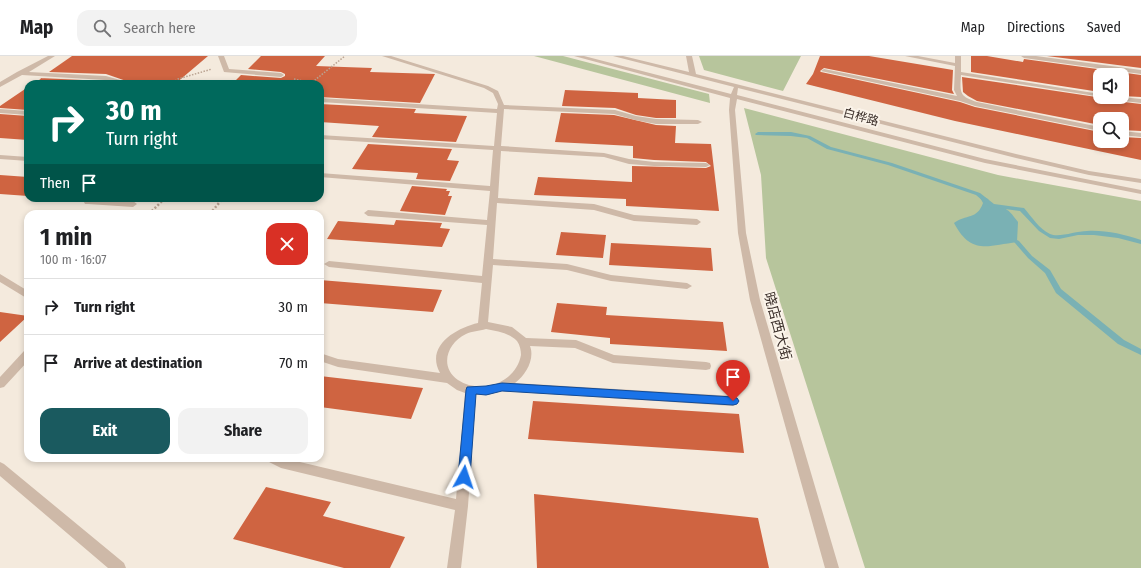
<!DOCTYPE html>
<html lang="en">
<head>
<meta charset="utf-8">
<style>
  body { margin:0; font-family:"Fira Sans Condensed","Noto Sans SC",sans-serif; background:#f2f2f2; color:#202124; height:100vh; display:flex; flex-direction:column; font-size:15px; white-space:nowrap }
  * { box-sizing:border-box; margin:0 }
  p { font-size:13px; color:#757577 }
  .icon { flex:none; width:22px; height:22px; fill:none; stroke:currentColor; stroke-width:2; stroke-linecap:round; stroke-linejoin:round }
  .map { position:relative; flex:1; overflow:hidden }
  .side { position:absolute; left:24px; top:154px; width:300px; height:252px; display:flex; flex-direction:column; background:#fff; border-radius:12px; box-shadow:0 2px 6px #0003 }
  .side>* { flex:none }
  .guide { position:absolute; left:24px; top:24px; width:300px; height:122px; border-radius:12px; box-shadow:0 2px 6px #0003; background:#00695c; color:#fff; overflow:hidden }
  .fabs { position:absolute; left:1093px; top:12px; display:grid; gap:8px }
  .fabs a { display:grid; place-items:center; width:36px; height:36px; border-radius:8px; background:#fff; box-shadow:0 2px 6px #0003; font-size:20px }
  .pin { position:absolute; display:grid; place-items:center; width:34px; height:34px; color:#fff; margin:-41px -17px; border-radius:50% 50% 50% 0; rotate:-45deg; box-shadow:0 0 4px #0007 }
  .pin .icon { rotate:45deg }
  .me { position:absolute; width:44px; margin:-22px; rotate:5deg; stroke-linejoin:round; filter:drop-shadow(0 0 3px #0008) }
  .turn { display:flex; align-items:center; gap:14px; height:84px; padding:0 16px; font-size:18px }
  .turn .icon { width:52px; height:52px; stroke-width:2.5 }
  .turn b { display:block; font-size:28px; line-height:34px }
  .then { display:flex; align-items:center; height:38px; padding:0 16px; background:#0003; gap:8px; font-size:15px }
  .round { display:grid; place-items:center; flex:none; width:42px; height:42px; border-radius:12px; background:#f2f2f2 }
  .headline { display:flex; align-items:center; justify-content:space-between; height:68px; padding:0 16px }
  h1 { font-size:24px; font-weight:700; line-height:30px }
  .cta { display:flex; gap:8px; margin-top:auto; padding:8px 16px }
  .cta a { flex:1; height:46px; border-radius:12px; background:#1a5a5f; color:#fff; font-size:16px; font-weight:700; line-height:46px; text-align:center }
  .cta a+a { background:#f2f2f2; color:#202124 }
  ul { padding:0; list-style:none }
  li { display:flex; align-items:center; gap:12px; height:56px; padding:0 16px; border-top:1px solid #e0e0e0 }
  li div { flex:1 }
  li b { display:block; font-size:15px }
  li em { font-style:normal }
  header { display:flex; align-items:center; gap:24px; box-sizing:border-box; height:56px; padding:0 20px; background:#fff; border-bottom:1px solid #e0e0e0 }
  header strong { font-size:19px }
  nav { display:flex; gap:22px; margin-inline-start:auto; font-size:14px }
  .search { width:280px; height:36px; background:#f2f2f2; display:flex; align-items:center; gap:10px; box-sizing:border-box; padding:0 14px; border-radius:12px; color:#757577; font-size:15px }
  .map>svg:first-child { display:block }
  .green { fill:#b7c59c }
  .water { fill:#7ab1b4 }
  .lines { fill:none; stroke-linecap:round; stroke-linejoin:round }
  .stream { fill:#7ab1b4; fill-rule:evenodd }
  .building { fill:#cf6441 }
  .path-far1 { stroke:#baa392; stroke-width:1.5; stroke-dasharray:1.5 1.5; stroke-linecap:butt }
  .path { stroke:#baa392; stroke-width:2.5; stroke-dasharray:2 2; stroke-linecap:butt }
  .minor { fill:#ceb9a8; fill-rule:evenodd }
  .route { fill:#1a73e8; stroke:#114b97 }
  .labels { text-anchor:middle; stroke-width:4; stroke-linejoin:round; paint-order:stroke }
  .far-street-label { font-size:12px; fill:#3a2e29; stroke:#fbf4ea }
  .street-label { font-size:14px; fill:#3a2e29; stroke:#fbf4ea }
</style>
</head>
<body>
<header>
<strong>Map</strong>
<div class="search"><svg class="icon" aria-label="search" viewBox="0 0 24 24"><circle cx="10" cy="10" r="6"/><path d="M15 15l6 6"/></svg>Search here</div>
<nav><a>Map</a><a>Directions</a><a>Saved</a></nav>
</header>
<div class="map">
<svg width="1141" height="512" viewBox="0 0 1141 512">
  <rect width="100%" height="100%" fill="#f4eadd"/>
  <path class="green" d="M 534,0 L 563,0 L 709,38 L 710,47 Z
    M 699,0 L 801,0 L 783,35 L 704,14 Z
    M 744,52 L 998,119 L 1141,145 L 1141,512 L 865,512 L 766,202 L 761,119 Z"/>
  <path class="water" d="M 978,138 L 988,143 L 992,150 C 1007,151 1009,154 1018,166 L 1017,186 C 987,190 971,199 954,167 C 966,158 977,164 983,147 Z"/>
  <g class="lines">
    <path class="stream" d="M 758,76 L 791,76 L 810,80 L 831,91 L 892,107 L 980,137 L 994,148 L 1024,152 C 1032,161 1039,173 1050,178 C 1059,182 1076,175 1087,175 C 1105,174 1123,178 1141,184 L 1141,188 L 1118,182 L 1094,179 L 1078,179 L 1059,183 L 1050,182 L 1039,175 L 1020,155 L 990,151 L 976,139 L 888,109 L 827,93 L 807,82 L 791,80 L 756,79 L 755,78 Z
      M 1017,184 L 1019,185 L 1032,200 L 1050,214 L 1061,233 L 1124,284 L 1141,293 L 1141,299 L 1118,288 L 1056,237 L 1045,217 L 1028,202 L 1015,187 L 1014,186 L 1015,185 Z"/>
  </g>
  <path class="building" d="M 72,0 L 208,0 L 175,28 L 135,28 L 106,18 L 49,16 Z
    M 261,0 L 325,0 L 316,10 L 372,12 L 370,16 L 435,18 L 420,47 L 320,41 L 320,28 L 232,28 L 241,19 L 281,22 L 285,20 L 285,18 L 281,16 L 248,13 Z
    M 820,0 L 869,0 L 953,14 L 952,34 L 954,38 L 824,12 L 820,15 L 821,16 L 960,46 L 975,51 L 1100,76 L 1100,85 L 1122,85 L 1122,81 L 1141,82 L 1141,104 L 955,65 L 806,28 L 813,18 Z
    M 971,0 L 987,0 L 1023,6 L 1024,3 L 1141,19 L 1141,41 L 1122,40 L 1122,19 L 1100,19 L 1100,36 L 971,16 Z
    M 1047,0 L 1141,0 L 1141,12 Z
    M 962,21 L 1103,42 L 1107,44 L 1141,48 L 1141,75 L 1122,74 L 1122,63 L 1100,63 L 1100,69 L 977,45 L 968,40 L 963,36 Z
    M 39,22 L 105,25 L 111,28 L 33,28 L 42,22 Z
    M 28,31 L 28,54 L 0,52 L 0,50 Z
    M 565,34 L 638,37 L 638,42 L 676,44 L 676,62 L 656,62 L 636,59 L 615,52 L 562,50 Z
    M 320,48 L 416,53 L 414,57 L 467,60 L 456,86 L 372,81 L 379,70 L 320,66 Z
    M 561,57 L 614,59 L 656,69 L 676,70 L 675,87 L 711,88 L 719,155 L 626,150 L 626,143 L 534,139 L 538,121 L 632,126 L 632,110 L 706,112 L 711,110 L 706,106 L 654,104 L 633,102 L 633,90 L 555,86 Z
    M 0,58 L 28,60 L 28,84 L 0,82 Z
    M 368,88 L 452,93 L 447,104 L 459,105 L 450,125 L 416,123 L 418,117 L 352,113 Z
    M 0,119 L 28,121 L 28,140 L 0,138 Z
    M 412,130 L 447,133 L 446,135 L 450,135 L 448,140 L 452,140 L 445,159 L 400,155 Z
    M 396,164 L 442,167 L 440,172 L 450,173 L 442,191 L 327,183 L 338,165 L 394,169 Z
    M 561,176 L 606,179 L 603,202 L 556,199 Z
    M 611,187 L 711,192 L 713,215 L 609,209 Z
    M 320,224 L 442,234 L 433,256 L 320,247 Z
    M 557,247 L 607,251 L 606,259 L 723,266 L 727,295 L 610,288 L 610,282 L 551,276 Z
    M 0,256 L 28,260 L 0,286 Z
    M 320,320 L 423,332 L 411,363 L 320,351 Z
    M 533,345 L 739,358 L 744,397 L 528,383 Z
    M 266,431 L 331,446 L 323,460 L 405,481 L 390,512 L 344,512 L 233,483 Z
    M 534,438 L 758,462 L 769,512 L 537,512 Z"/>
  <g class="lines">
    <path class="path-far1" d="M 294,23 L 312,27
      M 170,28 L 178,23 L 212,13
      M 310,28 L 345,0"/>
    <path class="path" d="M 149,158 L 165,142
      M 210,158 L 223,142"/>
    <path class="minor" d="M 48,0 L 55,0 L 29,16 L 106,20 L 134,28 L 115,28 L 105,24 L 22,19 L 0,31 L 0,26 L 17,16 Z
      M 218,0 L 224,0 L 229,13 L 281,17 L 284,19 L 281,21 L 224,16 Z
      M 382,0 L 391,0 L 488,30 L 498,35 L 504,49 L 615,54 L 636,60 L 656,63 L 698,64 L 702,66 L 698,68 L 656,68 L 635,64 L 614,58 L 504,53 L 501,90 L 604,97 L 629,103 L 654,106 L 706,107 L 710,109 L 706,111 L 654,110 L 629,108 L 604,101 L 501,95 L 498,142 L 594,148 L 634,159 L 697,163 L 701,166 L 697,169 L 634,165 L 594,154 L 497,147 L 493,203 L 567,208 L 611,219 L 687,227 L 692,230 L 687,233 L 611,225 L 567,214 L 493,209 L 488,266 L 512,271 L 526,282 L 576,284 L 614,299 L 706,306 L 710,307 L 711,310 L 710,313 L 706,314 L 613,307 L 575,292 L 530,290 C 535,303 526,319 515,327 L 733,340 L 737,342 L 739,345 L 737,348 L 733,350 L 501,335 L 488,339 L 476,339 L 468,450 L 461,512 L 447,512 L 455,454 L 281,412 L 269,406 L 267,402 L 283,402 L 456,443 L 465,337 L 457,334 L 447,327 L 338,311 L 320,305 L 320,297 L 338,303 L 440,317 C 425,290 456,272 478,267 L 482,227 L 329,211 L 324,208 L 329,205 L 482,220 L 487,169 L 368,160 L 364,157 L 368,154 L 487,164 L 490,135 L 320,121 L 320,117 L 490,130 L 493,94 L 320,83 L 320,79 L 494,90 L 497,57 L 320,46 L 320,42 L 497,53 L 498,48 L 493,37 L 484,32 ZM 486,273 C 497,275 509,277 517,285 C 520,289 521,295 521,299 C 516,327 481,339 458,324 C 439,311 447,287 466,278 C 472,275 479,275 486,273 Z
      M 574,0 L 584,0 L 731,38 L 734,31 L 613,0 L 623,0 L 689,16 L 686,0 L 692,0 L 696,18 L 1016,98 L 1089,115 L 1141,123 L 1141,127 L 1089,119 L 1016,102 L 738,32 L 737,39 L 985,103 L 1141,134 L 1141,138 L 985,107 L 737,43 L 735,54 L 746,177 L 760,244 L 839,512 L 825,512 L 750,244 L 738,177 L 729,54 L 730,42 Z
      M 905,0 L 918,0 L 955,7 L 955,0 L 961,0 L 961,16 L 1100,38 L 1100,41 L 1102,41 L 961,19 C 960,37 959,40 977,46 L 1100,71 L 1100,75 L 975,50 L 960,45 L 821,15 L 824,13 L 957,40 L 954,34 L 955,10 Z
      M 1021,0 L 1036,0 L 1141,14 L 1141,18 L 1024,2 Z
      M 1104,41 L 1122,41 L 1141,43 L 1141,47 L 1107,43 Z
      M 0,53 L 28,55 L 28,59 L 0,57 Z
      M 1122,75 L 1141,77 L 1141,81 L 1122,79 Z
      M 0,99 L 28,101 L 28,105 L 0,103 Z
      M 82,142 L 133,145 L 137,148 L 133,151 L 88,148 L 85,148 Z
      M 0,218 L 28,235 L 28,243 L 0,226 Z
      M 28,294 L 28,305 L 4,331 L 0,332 L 0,321 L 24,295 Z
      M 0,406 L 4,408 L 124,507 L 126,512 L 108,512 L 0,420 Z"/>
  </g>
  <path class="route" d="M 502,327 L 733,341 L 737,342 L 739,345 L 737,348 L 733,349 L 502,335 L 486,339 L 476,338 L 470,421 L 468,424 L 464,426 L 460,424 L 458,421 L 466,334 L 467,331 L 486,330 Z"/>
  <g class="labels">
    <g class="far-street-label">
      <text transform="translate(861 61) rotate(15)" y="4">白桦路</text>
    </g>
    <g class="street-label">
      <text transform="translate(778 270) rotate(75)" y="5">晓店西大街</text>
    </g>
  </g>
</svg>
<div class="fabs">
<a><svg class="icon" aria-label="sound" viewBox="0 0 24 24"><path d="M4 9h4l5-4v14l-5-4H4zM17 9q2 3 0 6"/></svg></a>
<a><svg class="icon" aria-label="search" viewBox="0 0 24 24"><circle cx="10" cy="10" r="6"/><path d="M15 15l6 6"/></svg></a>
</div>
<div class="pin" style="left:733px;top:345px;background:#d93025"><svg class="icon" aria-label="arrive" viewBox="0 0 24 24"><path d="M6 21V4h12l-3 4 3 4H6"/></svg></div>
<svg class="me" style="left:464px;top:421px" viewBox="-20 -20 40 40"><path d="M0-17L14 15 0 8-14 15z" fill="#1a73e8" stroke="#fff" stroke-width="4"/></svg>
<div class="guide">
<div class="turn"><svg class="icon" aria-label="right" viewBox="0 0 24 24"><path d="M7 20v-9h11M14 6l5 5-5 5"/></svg><div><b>30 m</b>Turn right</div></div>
<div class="then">Then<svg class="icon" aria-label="arrive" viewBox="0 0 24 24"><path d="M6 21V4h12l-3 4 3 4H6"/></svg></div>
</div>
<section class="side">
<div class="headline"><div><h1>1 min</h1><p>100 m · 16:07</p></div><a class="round" style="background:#d93025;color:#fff"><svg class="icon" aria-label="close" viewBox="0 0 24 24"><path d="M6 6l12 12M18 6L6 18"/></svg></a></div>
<ul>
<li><svg class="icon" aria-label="right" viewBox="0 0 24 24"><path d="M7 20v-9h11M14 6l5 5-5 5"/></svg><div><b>Turn right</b></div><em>30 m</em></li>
<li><svg class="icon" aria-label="arrive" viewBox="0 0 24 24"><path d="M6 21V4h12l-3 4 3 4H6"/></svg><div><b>Arrive at destination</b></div><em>70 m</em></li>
</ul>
<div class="cta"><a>Exit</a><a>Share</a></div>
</section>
</div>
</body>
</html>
